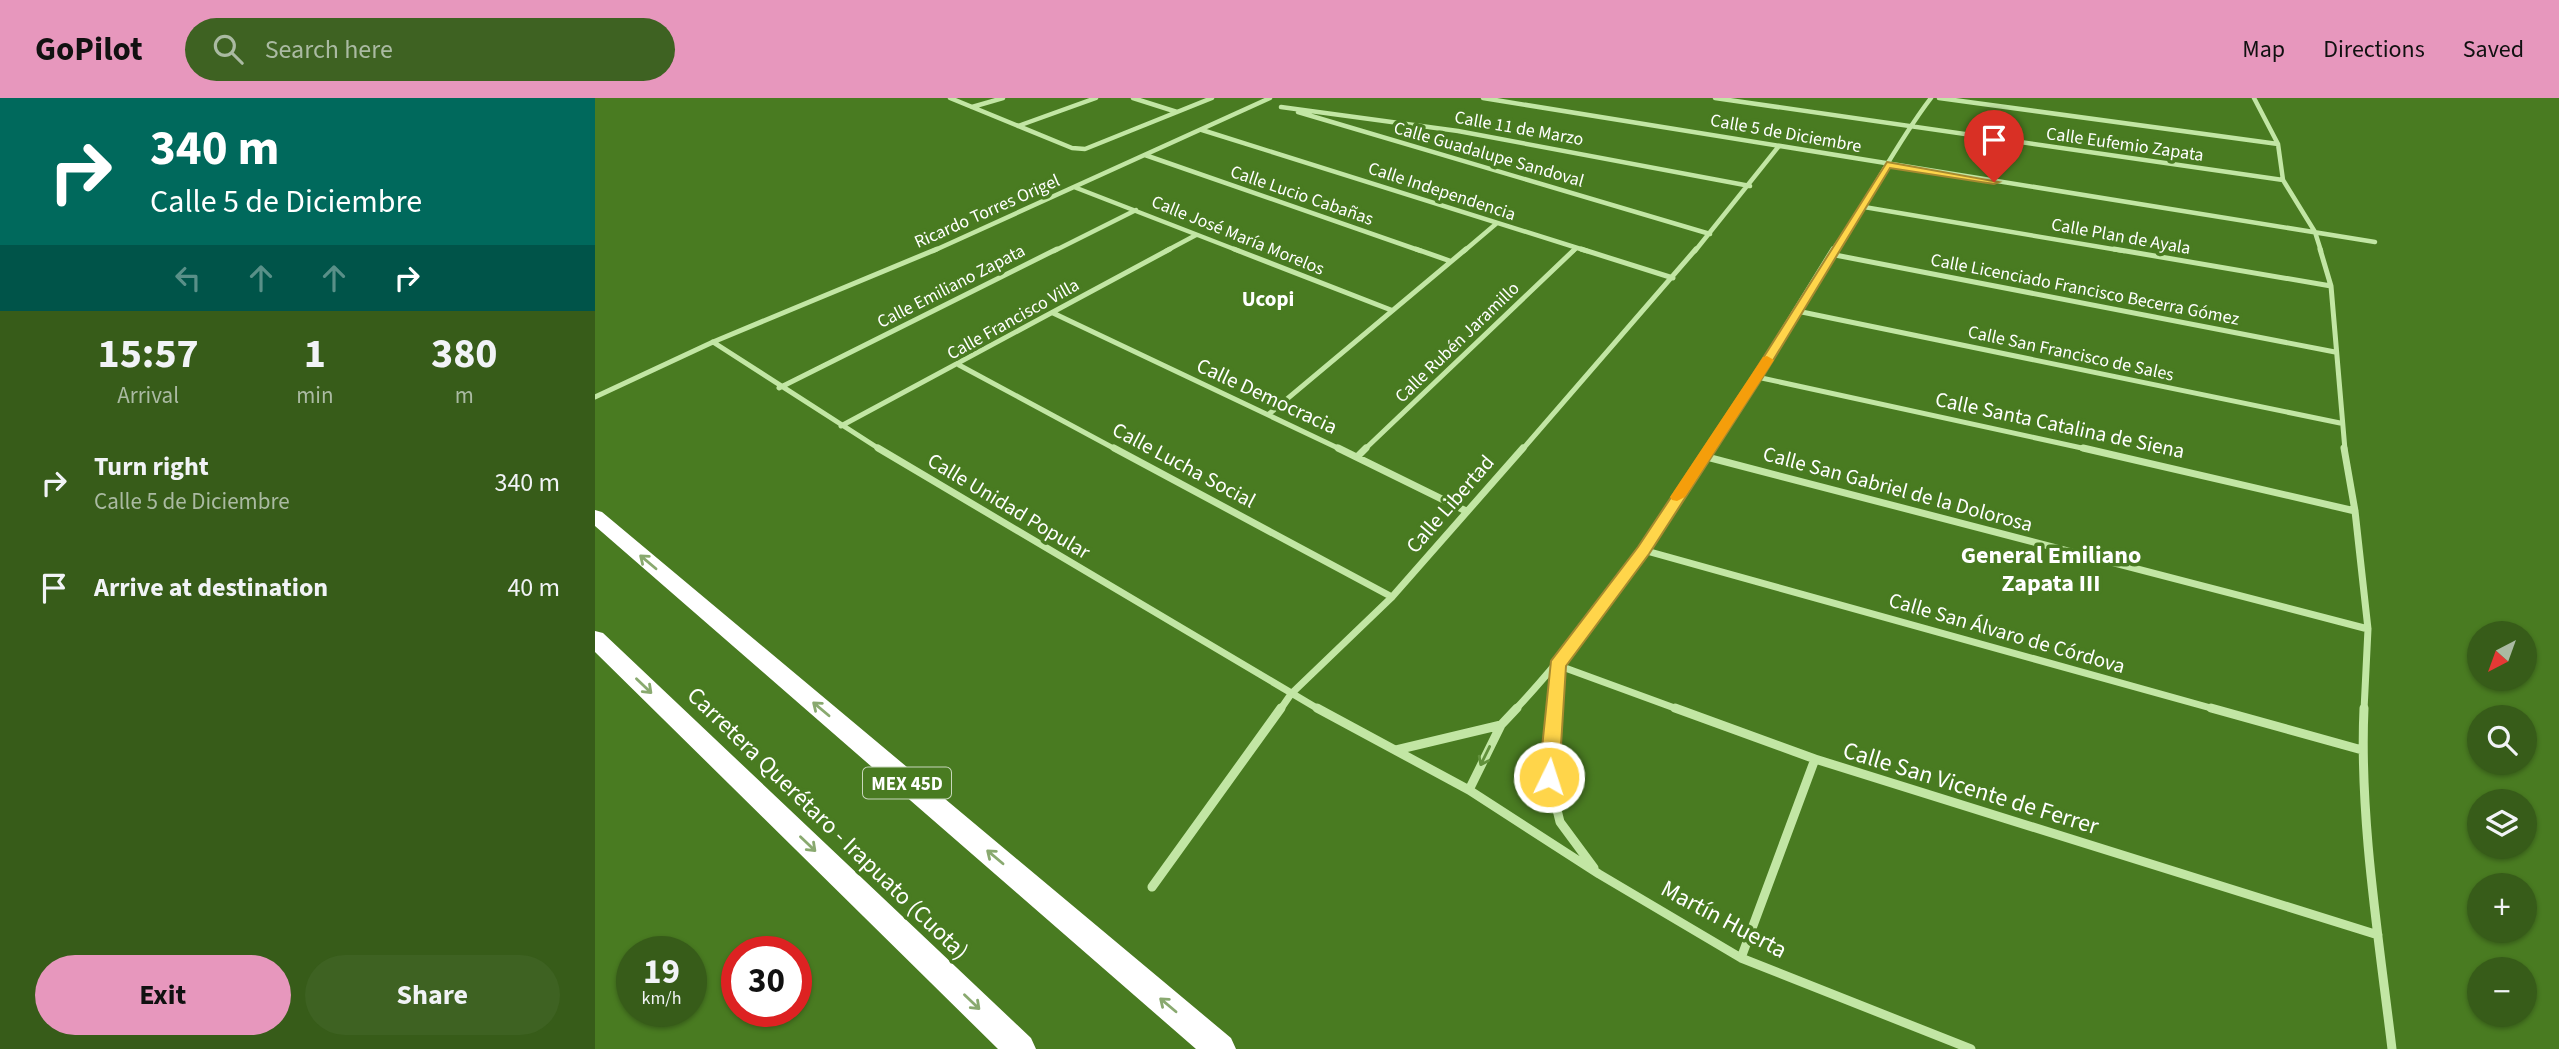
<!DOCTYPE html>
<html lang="en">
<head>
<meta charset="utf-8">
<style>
  body { margin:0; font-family:"Source Sans 3",sans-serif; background:#3e6222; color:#f1f3f6; height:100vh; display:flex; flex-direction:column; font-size:26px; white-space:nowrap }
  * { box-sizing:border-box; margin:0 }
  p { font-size:23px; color:#aabaa2 }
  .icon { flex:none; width:38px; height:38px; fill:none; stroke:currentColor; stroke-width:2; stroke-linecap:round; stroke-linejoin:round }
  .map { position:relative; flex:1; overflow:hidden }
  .panel { display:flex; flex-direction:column; background:#375c19; width:595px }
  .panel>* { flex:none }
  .guide { background:#00695c; color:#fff; overflow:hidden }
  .needle { width:46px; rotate:221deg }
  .tools { position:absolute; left:1872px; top:523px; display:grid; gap:14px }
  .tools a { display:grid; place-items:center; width:70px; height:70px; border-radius:50%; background:#375c19; box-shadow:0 2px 5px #0004; font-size:35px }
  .speed { position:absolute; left:21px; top:838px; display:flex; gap:14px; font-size:35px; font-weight:700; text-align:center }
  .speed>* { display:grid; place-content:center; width:91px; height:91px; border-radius:50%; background:#375c19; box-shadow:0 2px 5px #0004; line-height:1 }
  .speed small { font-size:18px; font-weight:400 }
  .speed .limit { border:10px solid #d22; background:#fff; color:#111 }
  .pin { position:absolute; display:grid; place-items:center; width:60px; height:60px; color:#fff; margin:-72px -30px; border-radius:50% 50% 50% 0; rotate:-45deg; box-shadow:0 0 7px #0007 }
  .pin .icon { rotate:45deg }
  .me { position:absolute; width:77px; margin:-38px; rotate:4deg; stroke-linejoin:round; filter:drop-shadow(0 0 5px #0008) }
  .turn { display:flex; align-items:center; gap:24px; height:147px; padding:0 35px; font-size:32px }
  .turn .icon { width:91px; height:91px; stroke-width:2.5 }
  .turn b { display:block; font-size:49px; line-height:60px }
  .lanes { display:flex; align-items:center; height:66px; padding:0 35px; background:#0003; justify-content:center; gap:35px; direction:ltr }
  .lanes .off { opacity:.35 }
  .eta { display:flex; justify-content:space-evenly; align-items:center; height:119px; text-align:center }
  .eta b { font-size:42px; font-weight:700; line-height:49px }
  .primary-button { display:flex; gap:14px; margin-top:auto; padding:14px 35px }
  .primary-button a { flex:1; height:80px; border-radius:42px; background:#e797bd; color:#111; font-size:28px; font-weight:700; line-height:80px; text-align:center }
  .primary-button a+a { background:#3e6222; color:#f1f3f6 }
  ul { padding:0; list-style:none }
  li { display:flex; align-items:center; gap:21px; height:105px; padding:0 35px }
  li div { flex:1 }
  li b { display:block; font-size:26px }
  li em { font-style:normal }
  header { display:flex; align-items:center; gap:42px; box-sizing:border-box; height:98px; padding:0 35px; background:#e797bd; color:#111 }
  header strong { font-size:33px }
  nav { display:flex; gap:38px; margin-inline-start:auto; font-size:24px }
  .search { width:490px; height:63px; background:#3e6222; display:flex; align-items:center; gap:18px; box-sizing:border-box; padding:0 24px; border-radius:38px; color:#aabaa2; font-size:26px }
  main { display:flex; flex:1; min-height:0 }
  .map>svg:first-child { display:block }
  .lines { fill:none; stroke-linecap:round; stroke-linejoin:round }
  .street-far3 { stroke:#c2e6a4; stroke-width:4.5 }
  .street-far2 { stroke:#c2e6a4; stroke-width:5 }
  .street-far1 { stroke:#c2e6a4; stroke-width:7 }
  .street { stroke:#c2e6a4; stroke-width:9 }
  .highway { fill:#fff; fill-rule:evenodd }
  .oneway { stroke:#89a96f }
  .oneway2 { stroke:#61903b }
  .route { fill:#ffd54a; stroke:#a68a30; stroke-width:2 }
  .slow { fill:#f59e0b }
  .labels { text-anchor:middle; stroke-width:7; stroke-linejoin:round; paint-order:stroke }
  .far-street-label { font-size:18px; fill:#fff; stroke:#497b21 }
  .shield { fill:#497b21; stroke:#c8d7bc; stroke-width:2 }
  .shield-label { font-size:19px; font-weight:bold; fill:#fff }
  .far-quarter-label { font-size:21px; font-weight:bold; fill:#fff; stroke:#497b21 }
  .street-label { font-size:21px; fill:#fff; stroke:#497b21 }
  .quarter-label { font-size:24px; font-weight:bold; fill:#fff; stroke:#497b21 }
  .near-street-label { font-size:24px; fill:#fff; stroke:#497b21 }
</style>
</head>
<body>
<header>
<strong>GoPilot</strong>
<div class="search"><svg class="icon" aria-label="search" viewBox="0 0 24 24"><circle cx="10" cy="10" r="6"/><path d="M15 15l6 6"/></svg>Search here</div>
<nav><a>Map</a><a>Directions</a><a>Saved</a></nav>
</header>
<main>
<section class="panel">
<div class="guide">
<div class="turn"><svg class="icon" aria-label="right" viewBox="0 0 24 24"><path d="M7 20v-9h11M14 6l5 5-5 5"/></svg><div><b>340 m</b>Calle 5 de Diciembre</div></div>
<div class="lanes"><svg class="icon off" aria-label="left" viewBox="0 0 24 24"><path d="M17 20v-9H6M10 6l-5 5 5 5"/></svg><svg class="icon off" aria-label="ahead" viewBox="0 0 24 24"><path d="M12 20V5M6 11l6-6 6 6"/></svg><svg class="icon off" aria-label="ahead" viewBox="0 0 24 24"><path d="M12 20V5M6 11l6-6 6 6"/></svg><svg class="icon" aria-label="right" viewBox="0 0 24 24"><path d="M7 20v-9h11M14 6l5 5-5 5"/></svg></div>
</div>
<div class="eta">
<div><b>15:57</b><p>Arrival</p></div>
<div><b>1</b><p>min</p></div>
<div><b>380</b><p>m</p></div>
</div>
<ul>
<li><svg class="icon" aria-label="right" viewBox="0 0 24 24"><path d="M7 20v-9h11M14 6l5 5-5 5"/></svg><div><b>Turn right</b><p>Calle 5 de Diciembre</p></div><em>340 m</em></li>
<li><svg class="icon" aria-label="arrive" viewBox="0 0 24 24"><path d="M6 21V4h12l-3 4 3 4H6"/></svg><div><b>Arrive at destination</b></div><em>40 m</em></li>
</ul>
<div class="primary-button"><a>Exit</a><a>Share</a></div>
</section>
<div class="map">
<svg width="1964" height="951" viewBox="0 0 1964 951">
  <rect width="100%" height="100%" fill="#497b21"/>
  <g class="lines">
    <path class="street-far3" d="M 355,0 L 477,50 L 490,51 L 617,0
      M 538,0 L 582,14
      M 888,0 L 1780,144
      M 1120,0 L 1688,82
      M 1344,0 L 1683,46
      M 1659,0 L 1683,46 L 1688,82 L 1720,134 L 1726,153
      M 377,9 L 408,0
      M 686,9 L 863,33 L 1155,88
      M 703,14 L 1115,136
      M 423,28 L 501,0
      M 607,32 L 992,153
      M 550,57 L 826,153
      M 479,89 L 644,153
      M 1269,109 L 1529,153
      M 338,153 L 675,0
      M 459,153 L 541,112
      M 571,153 L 601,137
      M 869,153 L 902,125
      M 978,153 L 981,150
      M 1100,153 L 1184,48
      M 1237,153 C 1273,104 1299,48 1336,0"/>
    <path class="street-far2" d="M 639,151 L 796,212
      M 821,151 L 855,163
      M 986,151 L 1078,180
      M 1519,151 L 1736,188
      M 1725,151 L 1736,188 L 1750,352
      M 1235,156 L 1740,254
      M 1202,213 L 1745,325
      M 458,215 L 747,352
      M 118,244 L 286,352
      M 364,267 L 522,352
      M 1162,279 L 1496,352
      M 184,290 L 462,151
      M 0,299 L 118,244 L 342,151
      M 674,316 L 871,151
      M 246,328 L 575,151
      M 769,352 L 980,151
      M 927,352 L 1101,151
      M 1114,352 L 1238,151"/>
    <path class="street-far1" d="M 283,350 L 725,612
      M 519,350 L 797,499
      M 743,350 L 871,413
      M 1488,350 L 1760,413
      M 1749,350 L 1760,413 L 1773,531 L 1769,612
      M 763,358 L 771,350
      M 1108,358 L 1773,531
      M 1048,452 L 1623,612
      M 962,567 L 1085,612
      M 685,612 L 696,596 L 797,499 L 928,350
      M 920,612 C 995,532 1055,441 1115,350
      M 959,612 L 962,567"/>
    <path class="street" d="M 722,610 L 874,692 L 1004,776 L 1146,860 L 1376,951
      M 959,610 L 954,679 L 965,724 L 999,770
      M 1080,610 L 1220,661 L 1783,837
      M 1616,610 L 1767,652
      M 1769,610 C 1764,719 1784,842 1797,951
      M 801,652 L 906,627
      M 874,692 L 906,627 L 922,610
      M 557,789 L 686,610
      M 1146,860 L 1220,661"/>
    <path class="highway" d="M 0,412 L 7,414 L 636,940 L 641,951 L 601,951 L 0,428 Z
      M 0,533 L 8,535 L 436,940 L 441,951 L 403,951 L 0,554 Z"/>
  </g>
  <defs><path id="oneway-shaft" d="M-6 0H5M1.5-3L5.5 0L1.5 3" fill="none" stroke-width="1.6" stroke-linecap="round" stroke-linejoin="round" transform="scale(1.75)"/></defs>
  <g class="oneway">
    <use href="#oneway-shaft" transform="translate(53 464) rotate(-140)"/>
    <use href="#oneway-shaft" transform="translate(49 588) rotate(44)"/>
    <use href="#oneway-shaft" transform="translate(226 611) rotate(-140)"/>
    <use href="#oneway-shaft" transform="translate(213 746) rotate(44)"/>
    <use href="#oneway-shaft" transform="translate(400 759) rotate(-140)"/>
    <use href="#oneway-shaft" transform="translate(377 904) rotate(44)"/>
    <use href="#oneway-shaft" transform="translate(573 907) rotate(-140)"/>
  </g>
  <use class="oneway2" href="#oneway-shaft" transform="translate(890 658) rotate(116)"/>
  <path class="route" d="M 1292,64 L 1404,84 L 1399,86 L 1295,70 L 1168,279 L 1054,456 L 971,568 L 964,679 L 961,684 L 947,684 L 944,679 L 956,563 L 1043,449 L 1156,279 Z"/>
  <path class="slow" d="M 1172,258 L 1179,262 L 1090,399 L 1082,403 L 1077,402 L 1075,399 L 1168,259 Z"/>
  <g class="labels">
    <g class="far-street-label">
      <text transform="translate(924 30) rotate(10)" y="6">Calle 11 de Marzo</text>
      <text transform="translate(1191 35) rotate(10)" y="6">Calle 5 de Diciembre</text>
      <text transform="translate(1530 46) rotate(8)" y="6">Calle Eufemio Zapata</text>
      <text transform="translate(894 56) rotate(16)" y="6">Calle Guadalupe Sandoval</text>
      <text transform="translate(847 93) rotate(18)" y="6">Calle Independencia</text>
      <text transform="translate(707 97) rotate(19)" y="6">Calle Lucio Cabañas</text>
      <text transform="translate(392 113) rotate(-24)" y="6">Ricardo Torres Origel</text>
      <text transform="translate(643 137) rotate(22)" y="6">Calle José María Morelos</text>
      <text transform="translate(1526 138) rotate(10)" y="6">Calle Plan de Ayala</text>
      <text transform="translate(356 188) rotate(-27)" y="6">Calle Emiliano Zapata</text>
      <text transform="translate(1490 191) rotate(11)" y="6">Calle Licenciado Francisco Becerra Gómez</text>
      <text transform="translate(418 221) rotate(-29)" y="6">Calle Francisco Villa</text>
      <text transform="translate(862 244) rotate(-44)" y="6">Calle Rubén Jaramillo</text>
      <text transform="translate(1476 255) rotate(12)" y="6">Calle San Francisco de Sales</text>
    </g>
    <rect class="shield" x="268" y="669.5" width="88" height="31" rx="5"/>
    <g class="shield-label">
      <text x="312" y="692">MEX 45D</text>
    </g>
    <g class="far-quarter-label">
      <text x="673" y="208">Ucopi</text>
    </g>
    <g class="street-label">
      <text transform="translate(672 298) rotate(25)" y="7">Calle Democracia</text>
      <text transform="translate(1465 327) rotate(12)" y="7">Calle Santa Catalina de Siena</text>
      <text transform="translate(589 367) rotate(28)" y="7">Calle Lucha Social</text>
      <text transform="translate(1303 391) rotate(15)" y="7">Calle San Gabriel de la Dolorosa</text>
      <text transform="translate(855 406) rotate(-49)" y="7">Calle Libertad</text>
      <text transform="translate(414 408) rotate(31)" y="7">Calle Unidad Popular</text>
      <text transform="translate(1412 535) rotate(16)" y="7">Calle San Álvaro de Córdova</text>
    </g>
    <g class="quarter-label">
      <text x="1456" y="465">General Emiliano<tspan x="1456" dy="28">Zapata III</tspan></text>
    </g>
    <g class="near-street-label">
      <text transform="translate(1376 690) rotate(17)" y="8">Calle San Vicente de Ferrer</text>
      <text transform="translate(233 725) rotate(44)" y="8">Carretera Querétaro - Irapuato (Cuota)</text>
      <text transform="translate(1129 821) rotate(28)" y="8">Martín Huerta</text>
    </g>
  </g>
</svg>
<div class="tools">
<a><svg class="needle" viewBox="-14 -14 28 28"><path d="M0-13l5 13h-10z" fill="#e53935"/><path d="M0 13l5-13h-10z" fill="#aabaa2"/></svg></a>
<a><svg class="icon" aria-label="search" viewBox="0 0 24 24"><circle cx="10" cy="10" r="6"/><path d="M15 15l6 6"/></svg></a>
<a><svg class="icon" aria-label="layers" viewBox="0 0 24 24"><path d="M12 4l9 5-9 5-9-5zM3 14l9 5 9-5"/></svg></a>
<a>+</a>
<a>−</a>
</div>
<div class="speed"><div>19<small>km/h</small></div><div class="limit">30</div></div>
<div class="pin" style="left:1399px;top:84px;background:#d93025"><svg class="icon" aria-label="arrive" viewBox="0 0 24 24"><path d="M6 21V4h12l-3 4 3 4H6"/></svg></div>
<svg class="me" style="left:954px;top:679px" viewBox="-20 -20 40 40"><circle r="17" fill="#ffd54a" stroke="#fff" stroke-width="3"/><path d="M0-11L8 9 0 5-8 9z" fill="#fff"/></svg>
</div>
</main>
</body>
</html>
